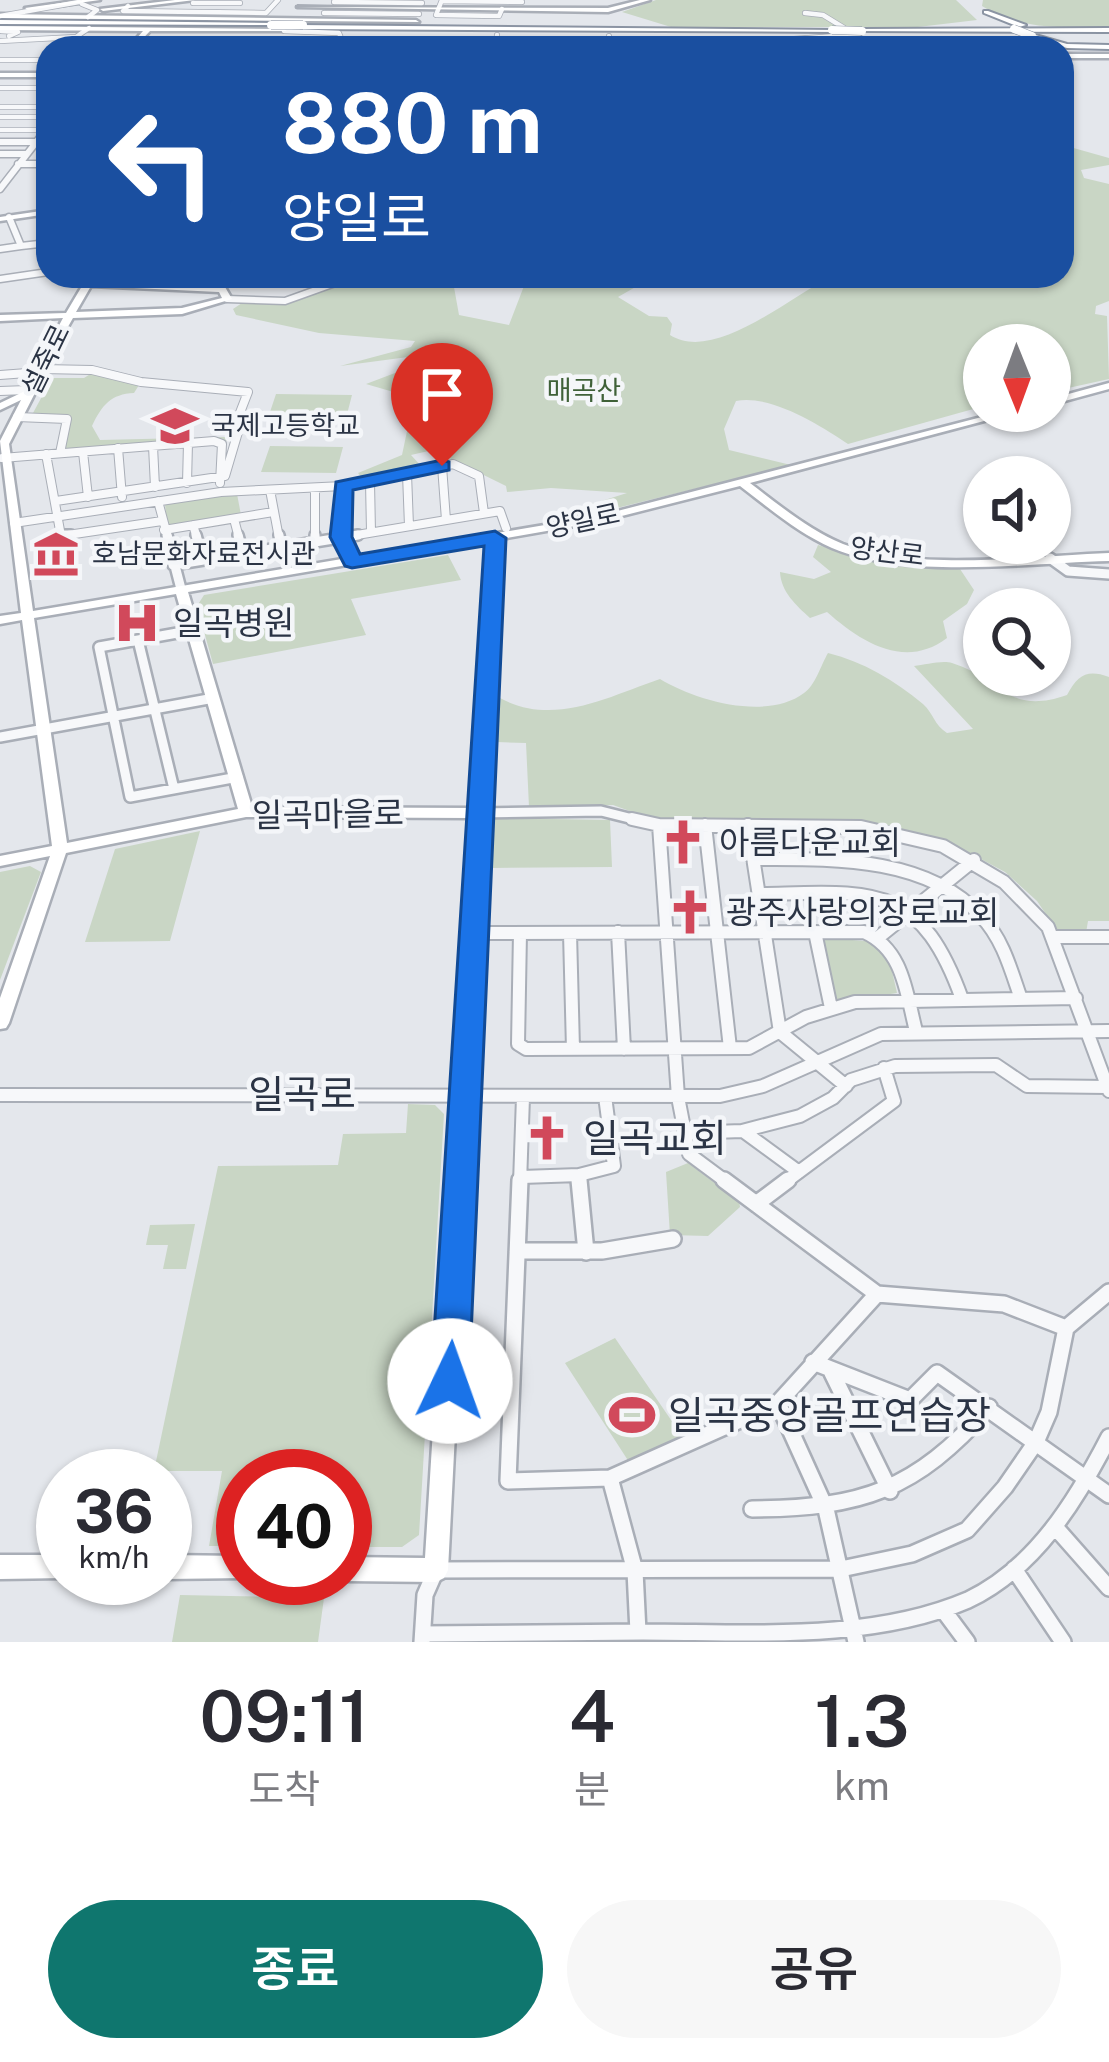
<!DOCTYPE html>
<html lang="ko">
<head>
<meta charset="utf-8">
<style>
  body { margin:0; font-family:"Public Sans","Noto Sans KR",sans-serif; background:#f7f7f7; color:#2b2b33; height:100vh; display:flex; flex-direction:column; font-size:45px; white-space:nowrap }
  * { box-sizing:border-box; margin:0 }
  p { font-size:39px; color:#7c7c81 }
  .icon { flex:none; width:66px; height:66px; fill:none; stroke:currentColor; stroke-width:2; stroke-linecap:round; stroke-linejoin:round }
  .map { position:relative; height:1642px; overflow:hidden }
  .details { display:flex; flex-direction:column; background:#fff; flex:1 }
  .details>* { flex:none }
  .hud { position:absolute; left:36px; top:36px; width:1038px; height:252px; border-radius:36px; box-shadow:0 3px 9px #0004; background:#1a4fa0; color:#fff; overflow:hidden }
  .needle { width:78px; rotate:179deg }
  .controls { position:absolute; left:963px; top:324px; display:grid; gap:24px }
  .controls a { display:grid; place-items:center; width:108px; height:108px; border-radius:50%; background:#fff; box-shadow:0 3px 9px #0004; font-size:60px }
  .speed { position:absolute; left:36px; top:1449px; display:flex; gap:24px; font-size:60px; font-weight:700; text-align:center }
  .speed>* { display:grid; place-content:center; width:156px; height:156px; border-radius:50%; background:#fff; box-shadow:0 3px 9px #0004; line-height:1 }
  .speed small { font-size:30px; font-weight:400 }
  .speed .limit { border:18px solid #d22; background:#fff; color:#111 }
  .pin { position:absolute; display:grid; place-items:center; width:102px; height:102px; color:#fff; margin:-123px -51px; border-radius:50% 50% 50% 0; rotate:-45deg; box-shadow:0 0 12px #0007 }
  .pin .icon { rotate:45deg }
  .me { position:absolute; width:132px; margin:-66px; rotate:3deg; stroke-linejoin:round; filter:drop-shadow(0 0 9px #0008) }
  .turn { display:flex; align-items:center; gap:42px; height:252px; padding:0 48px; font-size:54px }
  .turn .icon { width:156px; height:156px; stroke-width:2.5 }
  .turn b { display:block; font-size:84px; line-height:102px }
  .eta { display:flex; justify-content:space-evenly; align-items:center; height:204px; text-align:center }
  .eta b { font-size:72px; font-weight:600; line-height:84px }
  .action { display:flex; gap:24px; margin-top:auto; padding:24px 48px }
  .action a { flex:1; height:138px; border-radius:72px; background:#0f766e; color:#fff; font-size:48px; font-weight:600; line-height:138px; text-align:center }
  .action a+a { background:#f7f7f7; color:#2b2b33 }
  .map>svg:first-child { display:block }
  .green { fill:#c9d6c5 }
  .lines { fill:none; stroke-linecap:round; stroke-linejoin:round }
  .street-far5-casing { stroke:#a9aeb7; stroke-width:6 }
  .street-far4-casing { stroke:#a9aeb7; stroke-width:9 }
  .street-far3-casing { stroke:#a9aeb7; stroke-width:10 }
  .street-far2-casing { stroke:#a9aeb7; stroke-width:14 }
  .street-far1-casing { stroke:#a9aeb7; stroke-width:16 }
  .street-casing { stroke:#a9aeb7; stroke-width:20 }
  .secondary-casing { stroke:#a9aeb7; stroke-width:5 }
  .highway-casing { stroke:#8b94a3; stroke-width:4 }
  .street-far5 { stroke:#f7f8fa; stroke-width:4.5 }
  .street-far4 { stroke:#f7f8fa; stroke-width:6 }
  .street-far3 { stroke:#f7f8fa; stroke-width:8 }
  .street-far2 { stroke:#f7f8fa; stroke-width:9 }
  .street-far1 { stroke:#f7f8fa; stroke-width:12 }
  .street { stroke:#f7f8fa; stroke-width:15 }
  .secondary { fill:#fff; fill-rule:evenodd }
  .highway { fill:#fff; fill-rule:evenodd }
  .highway-bridge-casing { stroke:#8b94a3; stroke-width:9; stroke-linecap:butt }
  .highway-bridge { stroke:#fff; stroke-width:8 }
  .route { fill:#1a73e8; stroke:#114b97; stroke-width:3 }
  .labels { text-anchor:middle; stroke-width:9; stroke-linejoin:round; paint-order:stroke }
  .far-street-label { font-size:27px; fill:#2b3445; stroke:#f4f6f9 }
  .far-park-label { font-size:27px; fill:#3f6138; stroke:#f4f6f9 }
  .far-poi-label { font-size:27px; fill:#2b3445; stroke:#f4f6f9; text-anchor:start }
  .poi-label { font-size:33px; fill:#2b3445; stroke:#f4f6f9; text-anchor:start }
  .street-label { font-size:33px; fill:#2b3445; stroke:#f4f6f9 }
  .near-street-label { font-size:39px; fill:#2b3445; stroke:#f4f6f9 }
  .near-poi-label { font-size:39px; fill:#2b3445; stroke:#f4f6f9; text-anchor:start }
</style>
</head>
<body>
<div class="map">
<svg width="1109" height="1642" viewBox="0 0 1109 1642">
  <rect width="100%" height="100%" fill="#e4e7ec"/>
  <path class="green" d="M 656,0 L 956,0 L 977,20 L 918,27 L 671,27 L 622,12 Z
    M 983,0 L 1109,0 L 1109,28 C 1064,27 1021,31 982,6 Z
    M 1070,147 L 1109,158 L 1109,165 L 1081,170 L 1084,178 L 1109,184 L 1109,301 L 1096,306 L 1095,314 L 1107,316 L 1109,379 L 1050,392 L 1050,345 L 984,345 L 984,406 L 848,444 C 820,425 770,394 736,401 L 724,429 L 729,450 L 791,465 L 556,523 L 554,516 L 627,493 L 551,488 L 507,492 L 506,486 L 433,450 L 411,455 L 422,467 L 363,479 L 358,473 L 402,455 L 414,398 L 366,384 L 416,365 L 408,357 L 340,366 L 411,347 L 415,341 L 319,333 L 236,315 L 233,309 L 245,301 L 284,303 L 338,285 L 369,288 L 379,280 L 375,276 L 452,276 L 459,315 L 509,325 L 524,286 L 545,276 L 630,276 L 639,285 L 618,297 L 649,316 L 667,317 L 672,324 L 670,335 C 714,363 788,298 829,278 C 851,268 1025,276 1062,276 L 1062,151 Z
    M 92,373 L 139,385 L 134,393 C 111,394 102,405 92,426 L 100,440 L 227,437 L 227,441 L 65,450 L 70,418 L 33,413 L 52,378 L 84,378 Z
    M 276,394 L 352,395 L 345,422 L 267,421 Z
    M 270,446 L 343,447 L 336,473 L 261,472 Z
    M 237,494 L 241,515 L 167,526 L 165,504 Z
    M 818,545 L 881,564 L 958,566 L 974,590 L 967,604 L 943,621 L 947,638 C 905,670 861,642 827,612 L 810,618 C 796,605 781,592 780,572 L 814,579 L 831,572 L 813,557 Z
    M 448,555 L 461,580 L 351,599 L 366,635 L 213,664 L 197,606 L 204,595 Z
    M 828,653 C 864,662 894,680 923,704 C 934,714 934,725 947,733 L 973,729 L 914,666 C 925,665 942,660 952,663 C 1001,678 1007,716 1067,695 C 1078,675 1087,669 1109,677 L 1109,921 L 1088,921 L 1086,933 L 1058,932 L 1037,901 L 1005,872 L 949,842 L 863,820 L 663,823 L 613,805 L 529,807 L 526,743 L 497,742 L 500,698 C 554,727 607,697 660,679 C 696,701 767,721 804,693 C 815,686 821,665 828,653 Z
    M 493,818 L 610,820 L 612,867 L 491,868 Z
    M 200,831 L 170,941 L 85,942 L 115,849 Z
    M 30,866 L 41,872 L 0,980 L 0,872 Z
    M 828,938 L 877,942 L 889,958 L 897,993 L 839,1002 L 832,998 L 821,943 Z
    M 408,1104 L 435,1105 L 444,1114 L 419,1535 L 402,1547 L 345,1547 L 345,1476 L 243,1476 L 243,1546 L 209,1546 L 222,1471 L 154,1471 L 218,1166 L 338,1165 L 343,1134 L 406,1133 Z
    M 688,1163 L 739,1201 L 740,1207 L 708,1236 L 670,1235 L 666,1172 Z
    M 195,1224 L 186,1269 L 163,1269 L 168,1245 L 146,1245 L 150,1225 Z
    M 615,1338 L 682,1436 L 629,1462 L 565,1363 Z
    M 180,1595 L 324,1598 L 318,1642 L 172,1642 Z"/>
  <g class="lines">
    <g class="street-far5-casing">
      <path id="street-far5" d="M 442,0 L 436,15 L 499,16 L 502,9
        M 442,1 L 522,2
        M 334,2 L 422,3
        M 193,3 L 240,3
        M 82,4 L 97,10 L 88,17
        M 128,6 L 123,11 L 266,13 L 278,0
        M 324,13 L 419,14
        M 805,13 L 823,15 L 877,48
        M 0,16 L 79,2
        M 1,31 L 18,32 L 9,36
        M 284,31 L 339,33 L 345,48
        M 609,36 L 612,48
        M 0,41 L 76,37 L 89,28
        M 496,48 L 497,35
        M 772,48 L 780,40 L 851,35
        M 0,60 L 48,60
        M 0,88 L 48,88
        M 0,107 L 48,107
        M 0,117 L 48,117
        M 0,130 L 46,130
        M 39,139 L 48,127"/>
    </g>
    <g class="street-far4-casing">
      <path id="street-far4" d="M 0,142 L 37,142
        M 0,154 L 26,154
        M 18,164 L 48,164
        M 0,189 L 41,136
        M 21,246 L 48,243
        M 0,249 L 21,246 L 9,217
        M 0,279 L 48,272
        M 227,299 L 285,301 L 338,282 L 339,276"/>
    </g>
    <g class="street-far3-casing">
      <path id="street-far3" d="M 42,369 L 92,370 L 141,382 L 248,392 L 234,428 L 238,432 L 225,476 L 56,501
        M 0,375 L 40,372
        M 0,391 L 27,390
        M 17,417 L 67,419 L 60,453
        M 153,446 L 155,487
        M 118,448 L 122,497
        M 83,452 L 88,497
        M 46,454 L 61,536 L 162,521
        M 2,458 L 214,441 L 222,444 L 220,483
        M 442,466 L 446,520
        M 407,474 L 409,526
        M 370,482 L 371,532
        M 187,483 L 188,443
        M 315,488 L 315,538
        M 270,490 L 279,538
        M 158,501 L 168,538
        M 234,519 L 239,538
        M 14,523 L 221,492 L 343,486 L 453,464 L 479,476 L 484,513
        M 193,525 L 197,538
        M 164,530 L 273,512
        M 339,538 L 500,511 L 506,528
        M 341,538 L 343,486"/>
    </g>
    <g class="street-far2-casing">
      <path id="street-far2" d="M 61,535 L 71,535
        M 167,535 L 181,589
        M 196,535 L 203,560
        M 238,535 L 243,553
        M 279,535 L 281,546
        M 315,535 L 315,540
        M 341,535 L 352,562
        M 1050,558 L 1068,571 L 1109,574
        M 173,565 L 358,535
        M 194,630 L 99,647 L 130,797 L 238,777
        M 138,640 L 174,789
        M 0,737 L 214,698
        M 479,813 L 601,811 L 645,822"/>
    </g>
    <g class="street-far1-casing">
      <path id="street-far1" d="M 632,819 L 659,825 L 861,827 L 943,846 L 1004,882 L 1048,927 L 1109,1091
        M 659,825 L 678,1097 L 689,1154 L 728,1183
        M 705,825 L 730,1048
        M 748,825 L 780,1032 L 846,1086
        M 753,859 C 828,859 926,855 981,916 C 1003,939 1011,970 1021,999
        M 759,894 C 871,892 919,880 962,999
        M 618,932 L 624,1049
        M 815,932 L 831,1008
        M 472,933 L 864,932 C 904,950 906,993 916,1031
        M 520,933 L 518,1044 L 526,1049 L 749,1048 L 806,1017 L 855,1002 L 1076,998
        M 570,933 L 573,1049
        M 880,936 L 974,860
        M 1054,937 L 1109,937
        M 0,1095 L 720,1096 L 763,1086 L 881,1034 L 1109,1031
        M 743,1131 L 799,1172
        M 684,1133 L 742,1131 L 800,1116 L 833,1098 L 851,1080 L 895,1066 L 996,1065 L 1027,1086 L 1107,1087
        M 579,1175 L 580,1183
        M 522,1177 L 579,1175 L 614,1166 L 605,1096
        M 520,1183 L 523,1097
        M 784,1183 L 894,1101 L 884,1068"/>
    </g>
    <g class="street-casing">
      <path id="street" d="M 520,1180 L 508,1481 L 610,1478 L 778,1403 L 877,1294
        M 579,1180 L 586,1252
        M 724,1180 L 877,1294 L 1004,1304 L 1066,1328
        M 756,1204 L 788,1180
        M 517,1251 L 602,1251 L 673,1239
        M 813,1362 L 910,1400 L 937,1373 L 1109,1495
        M 832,1373 L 890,1491
        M 778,1403 L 826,1509 L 856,1642
        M 610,1478 L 635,1571 L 638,1632
        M 752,1509 C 862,1508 915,1491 989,1407
        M 1056,1528 L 1109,1588
        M 1014,1569 L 1063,1642
        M 944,1611 L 967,1642
        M 423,1634 C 496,1633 569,1632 643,1632 C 748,1632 870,1642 968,1600 C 1035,1568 1076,1501 1109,1437
        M 422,1642 L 425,1595 L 436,1570 L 841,1569 L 912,1554 L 967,1530 L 1005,1487 L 1036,1442 L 1049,1412 L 1066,1328 L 1109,1292"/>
    </g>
    <g class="secondary-casing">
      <path id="secondary" d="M 82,0 L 100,0 L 28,10 L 25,8 Z
        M 175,0 L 195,0 L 103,11 L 100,9 Z
        M 640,0 L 650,0 L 608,12 L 297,7 L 608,8 Z
        M 0,14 L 416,20 L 419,22 L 0,18 Z
        M 0,26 L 284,29 L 287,31 L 150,31 L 134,48 L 128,48 L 143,31 L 0,30 Z
        M 1062,54 L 1109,54 L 1109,58 L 1062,58 Z
        M 0,73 L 48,73 L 48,77 L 0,77 Z
        M 48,210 L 48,214 L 0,221 L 0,217 Z
        M 88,276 L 96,276 L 94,281 L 222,286 L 225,287 L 232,299 L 182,314 L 73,318 L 33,388 L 36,391 L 9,444 L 33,611 L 598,516 L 1005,411 L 1022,411 L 750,483 C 779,505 809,530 843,544 C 917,572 1030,556 1109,553 L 1109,561 C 1026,563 909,580 832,548 C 798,533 769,508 740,486 L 598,522 L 501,539 L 448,1570 L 444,1578 L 436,1582 L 345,1581 L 338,1578 L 345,1578 L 345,1557 L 425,1558 L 471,818 L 246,817 L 66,853 L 9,1023 L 6,1028 L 0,1029 L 0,998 L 50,856 L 0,866 L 0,856 L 52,846 L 22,620 L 0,624 L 0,616 L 21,613 L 0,441 L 21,400 L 0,410 L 0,403 L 23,392 L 63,318 L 0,321 L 0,315 L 66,313 ZM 91,286 L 219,292 L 222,298 L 182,308 L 76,312 ZM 489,541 L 472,808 L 252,807 L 188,592 ZM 176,594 L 238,809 L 67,843 L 34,618 Z
        M 1109,383 L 1109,389 L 1050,405 L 1050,399 Z
        M 0,1555 L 63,1555 L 65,1578 L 0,1579 Z
        M 165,1555 L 243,1556 L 243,1578 L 247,1578 L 165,1579 Z"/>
    </g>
    <g class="highway-casing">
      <path id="highway" d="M 984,11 L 988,11 L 1026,25 L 1019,27 L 984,13 Z
        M 0,20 L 271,23 L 275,25 L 0,24 Z
        M 299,25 L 833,30 L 837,32 L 302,29 Z
        M 1109,28 L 1109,32 L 858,31 L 862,29 Z
        M 1032,34 L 1067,44 L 1109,45 L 1109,49 L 1067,48 L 1029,38 Z"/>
    </g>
    <use href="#street-far5" class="street-far5"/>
    <use href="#street-far4" class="street-far4"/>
    <use href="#street-far3" class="street-far3"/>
    <use href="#street-far2" class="street-far2"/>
    <use href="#street-far1" class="street-far1"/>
    <use href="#street" class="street"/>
    <use href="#secondary" class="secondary"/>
    <use href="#highway" class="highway"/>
    <g class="highway-bridge-casing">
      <path id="highway-bridge" d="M 271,25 L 303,25
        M 1014,29 L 1032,36
        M 832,30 L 862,31"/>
    </g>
    <use href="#highway-bridge" class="highway-bridge"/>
  </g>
  <path class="route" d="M 442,460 L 449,462 L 449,470 L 353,490 L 352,537 L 360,554 L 495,531 L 506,538 L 469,1381 L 464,1393 L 450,1399 L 436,1393 L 431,1381 L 484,546 L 352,568 L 345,566 L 330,537 L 336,482 Z"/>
  <defs>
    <g id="school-bare" transform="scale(3.6)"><path d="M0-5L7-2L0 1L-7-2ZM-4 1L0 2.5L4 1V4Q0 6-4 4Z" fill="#d1495b" stroke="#f4f6f9" stroke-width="2.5" paint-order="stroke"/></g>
    <g id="museum-bare" transform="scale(3.6)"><path d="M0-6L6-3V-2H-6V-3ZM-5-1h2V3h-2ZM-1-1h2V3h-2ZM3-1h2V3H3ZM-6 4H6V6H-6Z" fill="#d1495b" stroke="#f4f6f9" stroke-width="2.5" paint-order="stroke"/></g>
    <g id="hospital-bare" transform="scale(3.6)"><path d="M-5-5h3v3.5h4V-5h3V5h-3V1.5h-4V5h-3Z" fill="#d1495b" stroke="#f4f6f9" stroke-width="2.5" paint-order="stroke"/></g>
    <g id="church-bare" transform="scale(3.6)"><path d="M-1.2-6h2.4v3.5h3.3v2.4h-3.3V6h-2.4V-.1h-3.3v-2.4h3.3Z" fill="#d1495b" stroke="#f4f6f9" stroke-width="2.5" paint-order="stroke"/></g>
    <g id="stadium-bare" transform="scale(3.6)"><path d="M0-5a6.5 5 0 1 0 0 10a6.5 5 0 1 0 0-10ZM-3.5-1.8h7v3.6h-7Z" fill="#d1495b" stroke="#f4f6f9" stroke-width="2.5" paint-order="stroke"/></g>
  </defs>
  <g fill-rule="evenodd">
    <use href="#school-bare" x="175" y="426"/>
    <use href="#museum-bare" x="56" y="554"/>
    <use href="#hospital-bare" x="137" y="623"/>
    <use href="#church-bare" x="683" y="842"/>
    <use href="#church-bare" x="690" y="912"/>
    <use href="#church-bare" x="547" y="1138"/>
    <use href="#stadium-bare" x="632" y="1415"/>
  </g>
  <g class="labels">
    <g class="far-street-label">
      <text transform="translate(46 360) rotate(-64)" y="9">설죽로</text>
      <text transform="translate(583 521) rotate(-12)" y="9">양일로</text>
      <text transform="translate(887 552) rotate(7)" y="9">양산로</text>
    </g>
    <g class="far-park-label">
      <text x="584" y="400">매곡산</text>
    </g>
    <g class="far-poi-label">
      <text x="211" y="435">국제고등학교</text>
      <text x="92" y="563">호남문화자료전시관</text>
    </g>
    <g class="poi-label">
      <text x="173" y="635">일곡병원</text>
      <text x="719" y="854">아름다운교회</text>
      <text x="726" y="924">광주사랑의장로교회</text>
    </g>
    <g class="street-label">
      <text transform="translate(328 814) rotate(-1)" y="12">일곡마을로</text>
    </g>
    <g class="near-street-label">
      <text x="302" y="1108">일곡로</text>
    </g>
    <g class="near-poi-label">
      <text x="583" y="1152">일곡교회</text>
      <text x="668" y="1429">일곡중앙골프연습장</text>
    </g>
  </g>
</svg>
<div class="controls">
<a><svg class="needle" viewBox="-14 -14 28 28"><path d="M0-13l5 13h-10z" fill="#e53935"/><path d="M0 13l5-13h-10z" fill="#7c7c81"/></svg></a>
<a><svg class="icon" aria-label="sound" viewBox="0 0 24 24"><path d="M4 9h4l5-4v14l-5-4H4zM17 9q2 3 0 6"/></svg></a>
<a><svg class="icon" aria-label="search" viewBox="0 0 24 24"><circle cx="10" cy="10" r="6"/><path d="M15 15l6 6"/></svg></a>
</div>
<div class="speed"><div>36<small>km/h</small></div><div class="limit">40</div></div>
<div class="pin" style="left:442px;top:466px;background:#d93025"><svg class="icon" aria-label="arrive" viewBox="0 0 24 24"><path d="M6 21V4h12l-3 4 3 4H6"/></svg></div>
<svg class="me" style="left:450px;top:1381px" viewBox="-20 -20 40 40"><circle r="19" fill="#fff"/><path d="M0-13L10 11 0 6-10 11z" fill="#1a73e8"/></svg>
<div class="hud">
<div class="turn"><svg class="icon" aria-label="left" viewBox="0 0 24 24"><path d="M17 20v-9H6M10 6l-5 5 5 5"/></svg><div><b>880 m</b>양일로</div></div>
</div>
</div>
<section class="details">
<div class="eta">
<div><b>09:11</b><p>도착</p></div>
<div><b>4</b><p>분</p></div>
<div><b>1.3</b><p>km</p></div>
</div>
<div class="action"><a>종료</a><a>공유</a></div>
</section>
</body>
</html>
